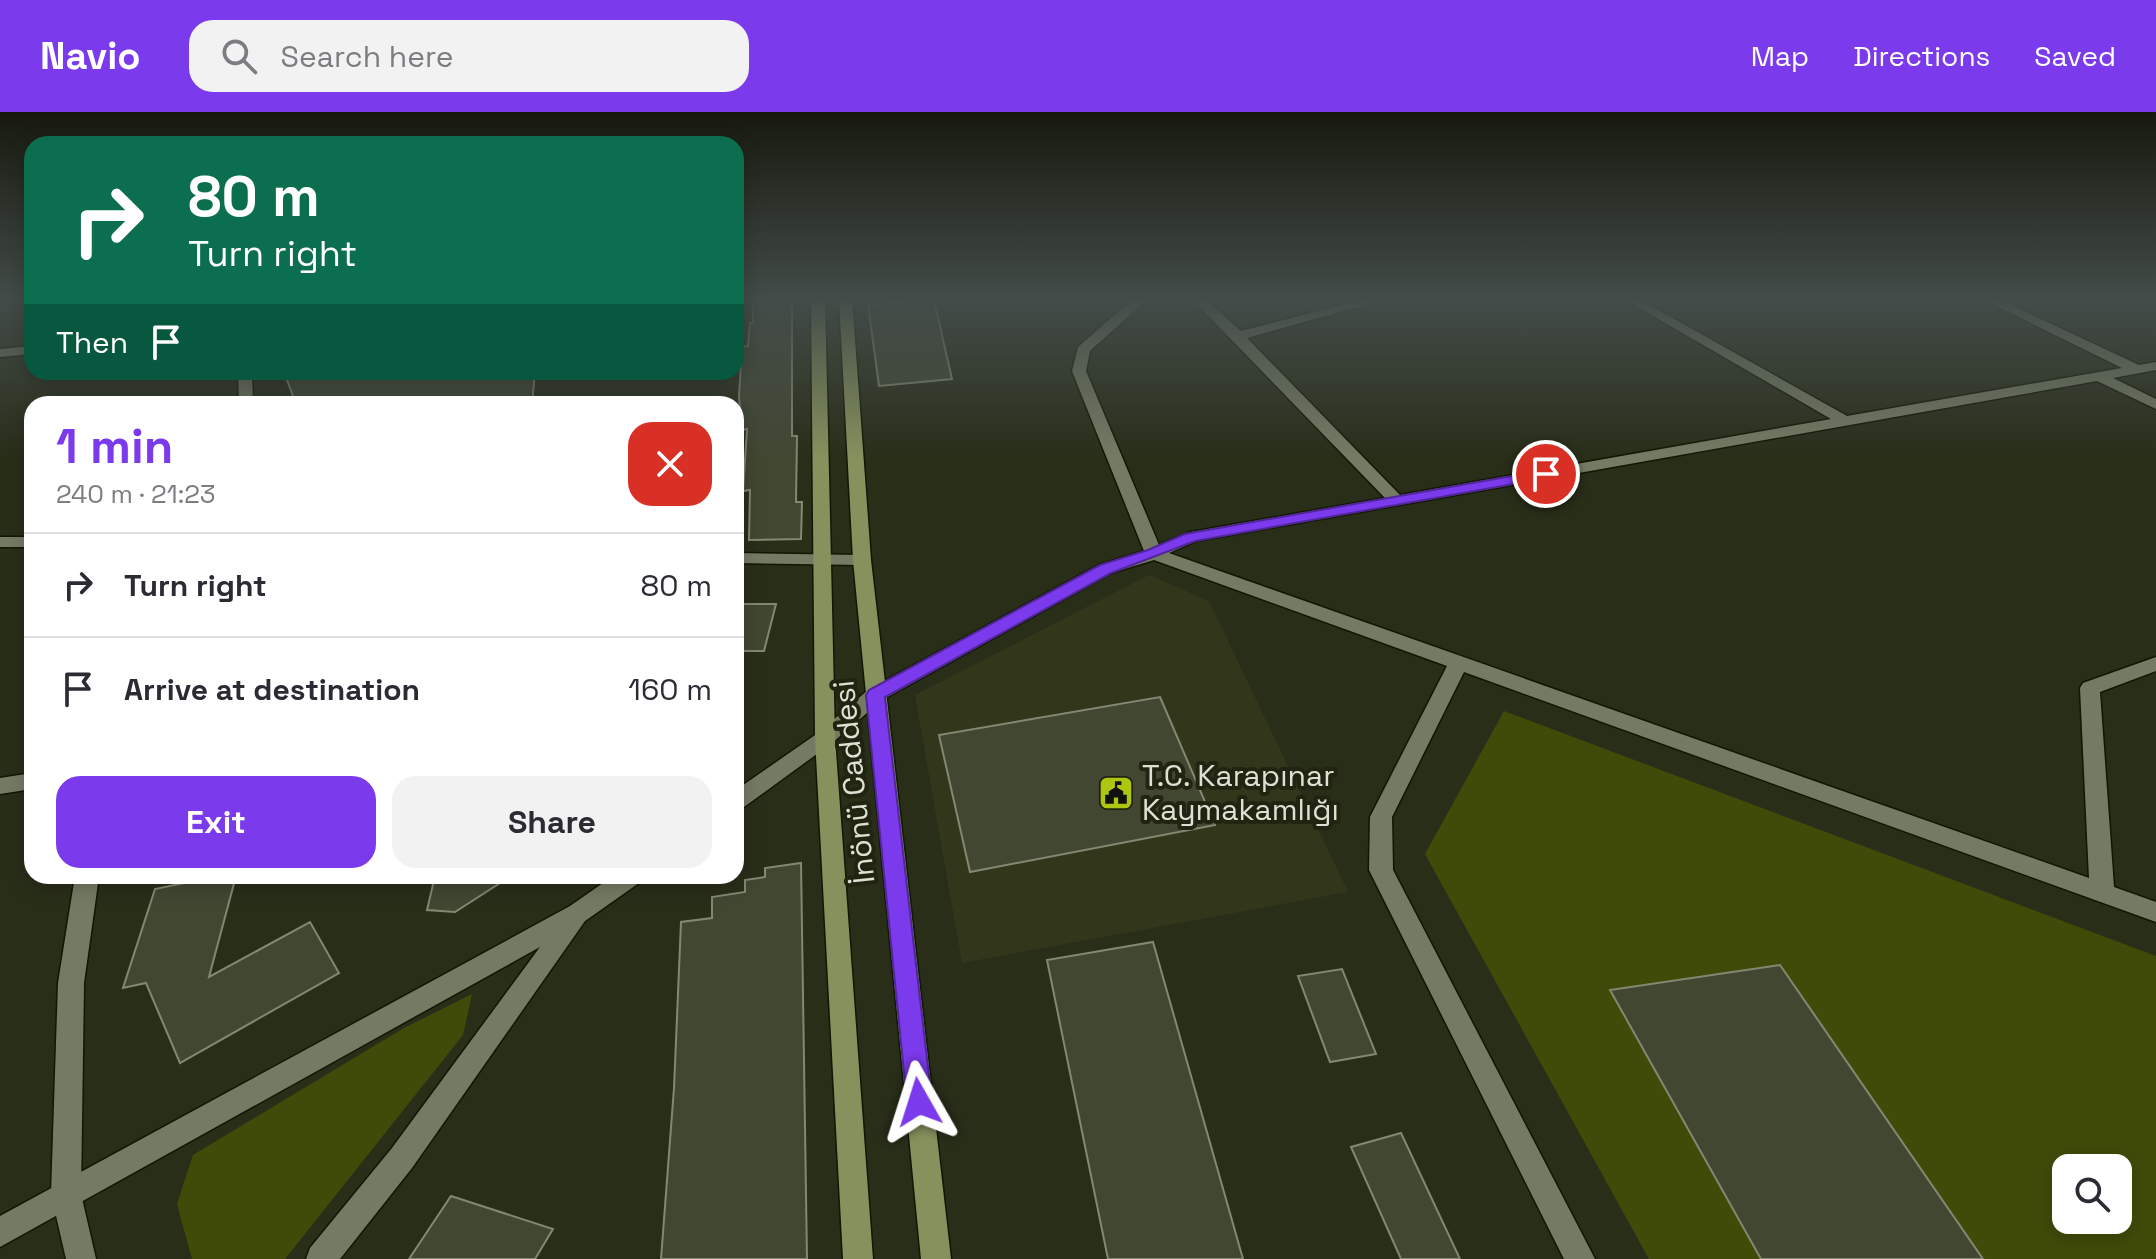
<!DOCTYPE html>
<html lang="en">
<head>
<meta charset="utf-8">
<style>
  body { margin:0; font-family:"Space Grotesk",sans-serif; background:#f2f2f3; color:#2b2b33; height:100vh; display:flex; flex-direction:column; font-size:30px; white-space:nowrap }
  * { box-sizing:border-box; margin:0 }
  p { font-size:26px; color:#7c7c81 }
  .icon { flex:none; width:44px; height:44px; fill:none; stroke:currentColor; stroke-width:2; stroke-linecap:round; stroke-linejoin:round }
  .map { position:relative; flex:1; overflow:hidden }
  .drawer { position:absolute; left:24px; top:284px; width:720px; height:488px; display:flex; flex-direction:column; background:#fff; border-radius:24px; box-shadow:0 4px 20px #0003 }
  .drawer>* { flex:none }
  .top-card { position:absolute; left:24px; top:24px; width:720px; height:244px; border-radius:24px; box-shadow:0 4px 20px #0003; background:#0b6e4f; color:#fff; overflow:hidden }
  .buttons { position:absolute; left:2052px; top:1042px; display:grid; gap:16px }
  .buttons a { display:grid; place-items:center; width:80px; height:80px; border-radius:16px; background:#fff; box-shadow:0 4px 20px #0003; font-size:40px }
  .pin { position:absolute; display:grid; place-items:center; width:68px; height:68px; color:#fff; margin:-34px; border:4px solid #fff; border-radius:50%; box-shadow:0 2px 8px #0007 }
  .me { position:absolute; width:88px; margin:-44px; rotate:354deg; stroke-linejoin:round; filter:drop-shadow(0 0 6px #0008) }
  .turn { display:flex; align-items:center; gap:28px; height:168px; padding:0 32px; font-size:36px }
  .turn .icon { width:104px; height:104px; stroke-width:2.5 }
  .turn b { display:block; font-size:56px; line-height:68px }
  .then { display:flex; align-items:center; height:76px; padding:0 32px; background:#0003; gap:16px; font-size:30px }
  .round { display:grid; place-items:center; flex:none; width:84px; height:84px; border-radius:24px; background:#f2f2f3 }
  .headline { display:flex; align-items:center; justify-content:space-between; height:136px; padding:0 32px }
  h1 { font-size:48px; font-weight:800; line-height:60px; color:#7c3aed }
  .button { display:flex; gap:16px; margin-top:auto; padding:16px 32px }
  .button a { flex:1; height:92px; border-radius:24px; background:#7c3aed; color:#fff; font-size:32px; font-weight:800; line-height:92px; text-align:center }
  .button a+a { background:#f2f2f3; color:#2b2b33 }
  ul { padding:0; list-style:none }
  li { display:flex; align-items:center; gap:24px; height:104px; padding:0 32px; border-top:2px solid #e1e1e2 }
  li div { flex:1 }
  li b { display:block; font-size:30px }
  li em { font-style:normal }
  header { display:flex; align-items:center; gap:48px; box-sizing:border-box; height:112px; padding:0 40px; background:#7c3aed; color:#fff }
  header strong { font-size:38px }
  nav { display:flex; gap:44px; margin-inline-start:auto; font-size:28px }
  .search { width:560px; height:72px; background:#f2f2f3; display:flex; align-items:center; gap:20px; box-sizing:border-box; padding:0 28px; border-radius:24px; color:#7c7c81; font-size:30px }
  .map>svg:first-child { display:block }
  .built { fill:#32371c }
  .green { fill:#414b09; fill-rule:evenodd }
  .building { fill:#424732; stroke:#828871; stroke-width:2 }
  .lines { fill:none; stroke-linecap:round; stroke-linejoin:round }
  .minor-casing { stroke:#121604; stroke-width:3 }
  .tertiary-casing { stroke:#121604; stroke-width:3 }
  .secondary-casing { stroke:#121604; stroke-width:3 }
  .minor { fill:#757b63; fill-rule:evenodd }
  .tertiary { fill:#757b63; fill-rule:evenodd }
  .secondary { fill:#86915d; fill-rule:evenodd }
  .route { fill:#7c3aed; stroke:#51269a; stroke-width:2 }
  .labels { text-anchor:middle; stroke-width:8; stroke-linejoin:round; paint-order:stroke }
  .poi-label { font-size:30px; fill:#dde0d3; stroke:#202410; text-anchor:start }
  .street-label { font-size:30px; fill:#dde0d3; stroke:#202410 }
</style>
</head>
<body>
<header>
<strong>Navio</strong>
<div class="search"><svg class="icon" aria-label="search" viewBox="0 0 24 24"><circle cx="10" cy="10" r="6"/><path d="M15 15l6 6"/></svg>Search here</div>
<nav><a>Map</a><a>Directions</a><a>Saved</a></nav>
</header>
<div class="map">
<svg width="2156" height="1147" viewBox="0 0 2156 1147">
  <rect width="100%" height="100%" fill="#292e19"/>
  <path class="built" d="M 1149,463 L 1209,489 L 1348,780 L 962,851 L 915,583 Z"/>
  <path class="green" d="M 1504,599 L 2156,844 L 2156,1147 L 1649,1147 L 1425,742 ZM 2066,1056 L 2118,1056 L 2118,1108 L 2066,1108 Z
    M 472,882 L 463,923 L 285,1147 L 192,1147 L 177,1092 L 193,1043 L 404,916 Z"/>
  <path class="building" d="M 753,186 L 792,186 L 792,324 L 797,324 L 796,390 L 802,390 L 801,427 L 749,428 L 750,378 L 743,379 L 747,317 L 742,318 L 739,285 L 742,235 L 748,234 L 750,211 L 753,211 Z
    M 934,188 L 952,267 L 879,274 L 868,193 Z
    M 284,260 L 535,260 L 532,292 L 296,292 Z
    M 736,492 L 776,492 L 764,539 L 736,539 Z
    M 1160,585 L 1215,713 L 970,760 L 939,623 Z
    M 801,751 L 807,1147 L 661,1147 L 674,976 L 681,810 L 712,806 L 712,785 L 745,780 L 745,768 L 765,765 L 765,756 Z
    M 218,764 L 236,764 L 209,865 L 310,810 L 339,861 L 180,951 L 146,871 L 123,876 L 155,777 Z
    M 435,764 L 511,764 L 455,800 L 427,798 Z
    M 1153,830 L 1243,1147 L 1108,1147 L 1047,848 Z
    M 1780,853 L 1983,1147 L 1761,1147 L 1610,878 Z
    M 1342,857 L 1376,942 L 1330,950 L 1298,864 Z
    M 1401,1021 L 1460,1147 L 1401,1147 L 1351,1035 Z
    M 451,1084 L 553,1117 L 535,1147 L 409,1147 Z"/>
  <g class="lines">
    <g class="minor-casing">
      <path id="minor" d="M 1134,186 L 1149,186 L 1090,239 L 1086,259 L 1159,433 L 1191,420 L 1385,386 L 1191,186 L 1204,186 L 1241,219 L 1370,186 L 1391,186 L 1247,226 L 1400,383 L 1831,307 L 1622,186 L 1637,186 L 1847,304 L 2122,256 L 1980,186 L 1996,186 L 2139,253 L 2156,250 L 2156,258 L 2113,266 L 2156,287 L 2156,297 L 2097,269 L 1196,429 L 1169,441 L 2089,766 L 2080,576 L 2083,571 L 2156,545 L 2156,559 L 2100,580 L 2114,775 L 2156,790 L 2156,810 L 1464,560 L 1392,705 L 1393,758 L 1595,1147 L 1564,1147 L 1369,758 L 1370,705 L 1447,554 L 1154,448 L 1111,461 L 882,588 L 875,590 L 865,583 L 868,578 L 1099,453 L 1144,439 L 1072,259 L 1078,235 Z
        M 238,260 L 252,260 L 253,292 L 239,292 Z
        M 32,661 L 32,677 L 0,682 L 0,666 Z
        M 75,764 L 99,764 L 84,871 L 81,1082 L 96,1147 L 66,1147 L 51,1082 L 58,871 Z"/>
    </g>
    <g class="tertiary-casing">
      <path id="tertiary" d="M 32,234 L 32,242 L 0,245 L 0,237 Z
        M 0,425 L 32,425 L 32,435 L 0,435 Z
        M 736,441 L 862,443 L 871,448 L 862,453 L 736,451 Z
        M 875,576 L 885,583 L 882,588 L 832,631 L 744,695 L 736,697 L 736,678 L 818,621 L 868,578 Z
        M 613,764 L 643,764 L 639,771 L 585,809 L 412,1056 L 340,1147 L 306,1147 L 310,1136 L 392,1036 L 540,835 L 0,1135 L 0,1104 L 570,794 Z"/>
    </g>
    <g class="secondary-casing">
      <path id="secondary" d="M 811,186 L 825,186 L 835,626 L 873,1147 L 843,1147 L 815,626 Z
        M 839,186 L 852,186 L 871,448 L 951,1147 L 921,1147 L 853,448 Z"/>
    </g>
    <use href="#minor" class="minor"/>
    <use href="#tertiary" class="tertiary"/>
    <use href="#secondary" class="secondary"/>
  </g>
  <linearGradient id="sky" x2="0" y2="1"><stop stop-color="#17190e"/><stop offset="0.54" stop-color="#434c49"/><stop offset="1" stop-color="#434c49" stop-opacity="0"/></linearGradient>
  <rect width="2156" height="346" fill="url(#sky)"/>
  <path class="route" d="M 1546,358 L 1552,359 L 1552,365 L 1195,429 L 1111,461 L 885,585 L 932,990 L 928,999 L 919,1002 L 910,999 L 907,990 L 866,583 L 869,578 L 1100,453 L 1148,438 L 1185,422 Z"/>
  <defs>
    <g id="civic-square" transform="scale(1.8)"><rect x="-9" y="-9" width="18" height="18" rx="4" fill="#adc60f" stroke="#202410"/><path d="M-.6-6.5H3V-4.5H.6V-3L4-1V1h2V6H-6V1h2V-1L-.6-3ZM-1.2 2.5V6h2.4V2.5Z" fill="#111"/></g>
  </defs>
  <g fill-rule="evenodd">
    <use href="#civic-square" x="1116" y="681"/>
  </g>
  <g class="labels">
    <g class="poi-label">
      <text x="1142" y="674">T.C. Karapınar<tspan x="1142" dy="34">Kaymakamlığı</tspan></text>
    </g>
    <g class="street-label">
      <text transform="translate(854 670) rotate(-96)" y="10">İnönü Caddesi</text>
    </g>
  </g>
</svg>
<div class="buttons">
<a><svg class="icon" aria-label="search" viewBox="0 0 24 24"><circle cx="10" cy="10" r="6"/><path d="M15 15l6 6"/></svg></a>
</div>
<div class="pin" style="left:1546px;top:362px;background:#d93025"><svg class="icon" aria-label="arrive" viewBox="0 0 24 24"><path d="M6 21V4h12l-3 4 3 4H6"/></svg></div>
<svg class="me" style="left:919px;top:990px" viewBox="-20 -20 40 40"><path d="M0-17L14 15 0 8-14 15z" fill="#7c3aed" stroke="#fff" stroke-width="4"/></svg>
<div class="top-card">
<div class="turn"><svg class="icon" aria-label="right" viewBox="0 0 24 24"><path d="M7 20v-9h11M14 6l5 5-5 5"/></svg><div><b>80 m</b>Turn right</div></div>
<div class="then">Then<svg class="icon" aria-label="arrive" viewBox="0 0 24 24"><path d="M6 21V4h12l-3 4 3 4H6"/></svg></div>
</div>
<section class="drawer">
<div class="headline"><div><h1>1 min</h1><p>240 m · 21:23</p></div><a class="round" style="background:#d93025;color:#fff"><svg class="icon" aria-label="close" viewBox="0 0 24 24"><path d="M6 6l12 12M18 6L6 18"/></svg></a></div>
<ul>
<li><svg class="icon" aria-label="right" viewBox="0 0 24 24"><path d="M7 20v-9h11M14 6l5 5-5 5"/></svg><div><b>Turn right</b></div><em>80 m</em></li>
<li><svg class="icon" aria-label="arrive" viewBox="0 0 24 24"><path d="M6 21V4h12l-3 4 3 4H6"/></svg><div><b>Arrive at destination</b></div><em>160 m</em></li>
</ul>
<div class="button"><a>Exit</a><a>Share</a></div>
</section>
</div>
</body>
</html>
